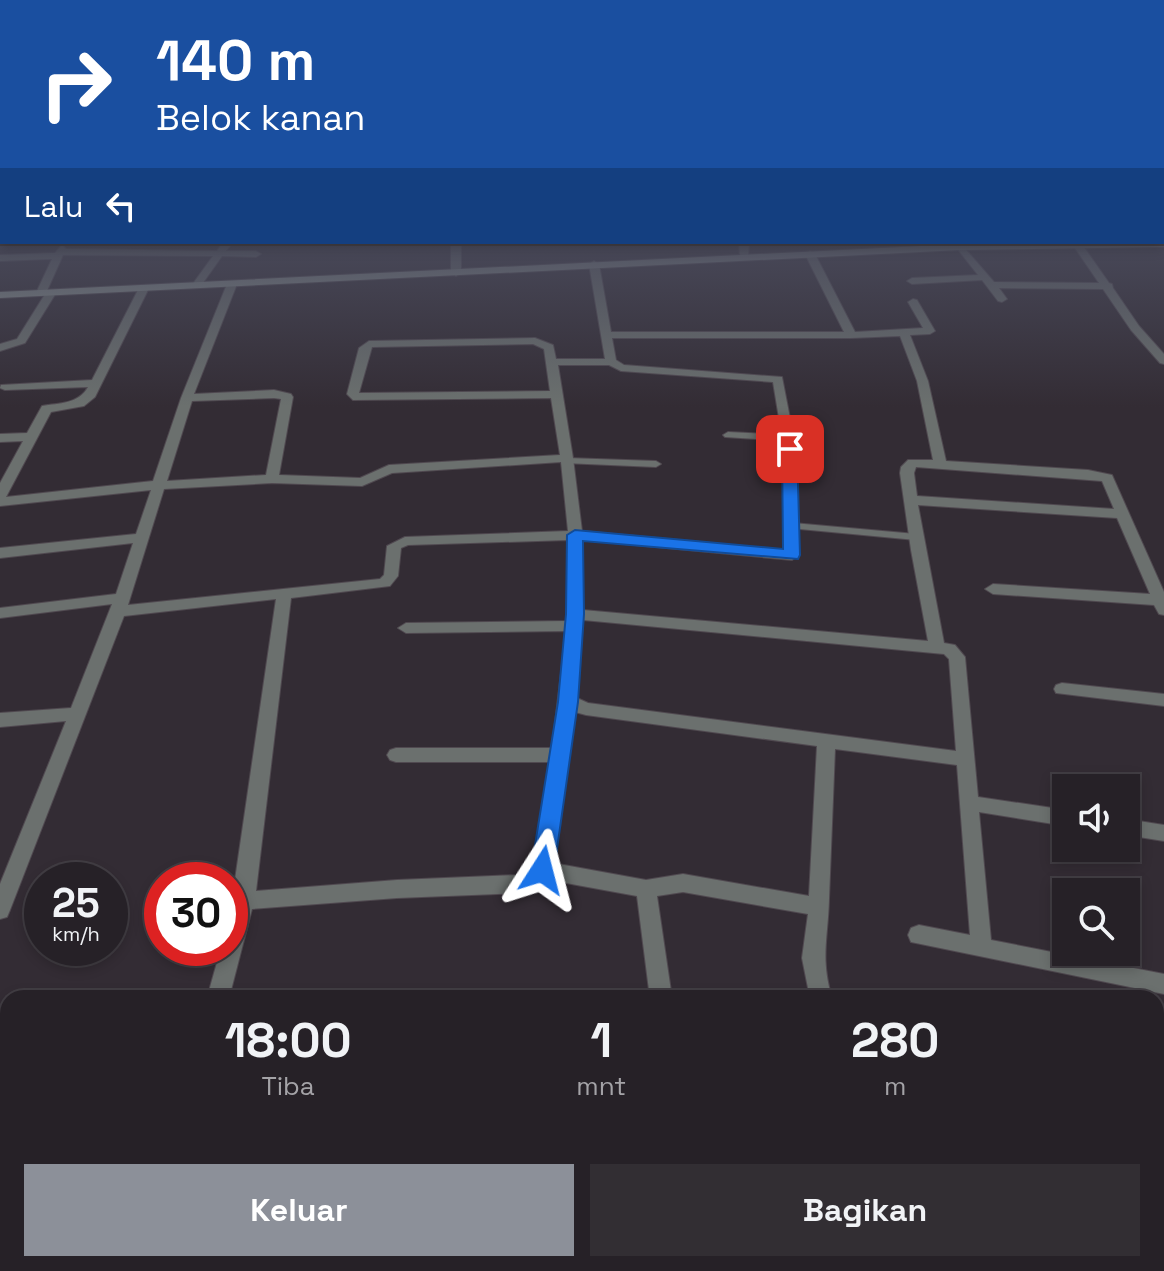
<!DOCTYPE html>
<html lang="id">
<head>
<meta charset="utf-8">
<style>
  body { margin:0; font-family:"Space Grotesk",sans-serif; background:#322e33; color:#f1f3f6; height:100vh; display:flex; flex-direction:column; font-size:30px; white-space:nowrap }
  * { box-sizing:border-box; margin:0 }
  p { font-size:26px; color:#a4a3a7 }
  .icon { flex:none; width:44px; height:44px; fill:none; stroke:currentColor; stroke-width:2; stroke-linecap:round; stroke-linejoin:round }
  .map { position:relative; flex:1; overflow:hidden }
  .side { position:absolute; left:0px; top:990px; width:1164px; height:282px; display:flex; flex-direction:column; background:#262127; border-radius:24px 24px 0 0; box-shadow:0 4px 12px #0003,0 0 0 2px #423e44 }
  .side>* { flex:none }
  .top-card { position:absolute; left:0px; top:0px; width:1164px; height:244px; box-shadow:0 4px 12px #0003,0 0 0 2px #423e44; background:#1a4fa0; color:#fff; overflow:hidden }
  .controls { position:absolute; left:1052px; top:774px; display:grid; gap:16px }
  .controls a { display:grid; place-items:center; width:88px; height:88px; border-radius:0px; background:#262127; box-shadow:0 4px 12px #0003,0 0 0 2px #423e44; font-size:40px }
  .speed { position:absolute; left:24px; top:862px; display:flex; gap:16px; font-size:40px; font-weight:700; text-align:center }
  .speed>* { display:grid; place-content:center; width:104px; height:104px; border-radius:50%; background:#262127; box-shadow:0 4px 12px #0003,0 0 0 2px #423e44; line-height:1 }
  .speed small { font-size:20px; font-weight:400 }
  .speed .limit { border:12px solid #d22; background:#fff; color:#111 }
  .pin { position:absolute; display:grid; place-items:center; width:68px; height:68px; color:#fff; margin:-34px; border-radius:16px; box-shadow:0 4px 12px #0006 }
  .me { position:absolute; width:88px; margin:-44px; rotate:9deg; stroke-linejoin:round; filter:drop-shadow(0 0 6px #0008) }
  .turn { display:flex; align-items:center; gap:28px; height:168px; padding:0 24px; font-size:36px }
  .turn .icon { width:104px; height:104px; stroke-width:2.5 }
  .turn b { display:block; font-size:56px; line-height:68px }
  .then { display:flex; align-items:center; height:76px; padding:0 24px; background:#0003; gap:16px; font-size:30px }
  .eta { display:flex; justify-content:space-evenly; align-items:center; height:136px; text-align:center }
  .eta b { font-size:48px; font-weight:700; line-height:56px }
  .action { display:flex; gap:16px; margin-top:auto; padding:16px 24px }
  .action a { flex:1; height:92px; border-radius:0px; background:#8c9099; color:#fff; font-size:32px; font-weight:700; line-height:92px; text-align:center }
  .action a+a { background:#322e33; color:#f1f3f6 }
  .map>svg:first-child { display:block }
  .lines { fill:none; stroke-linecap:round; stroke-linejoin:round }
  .lane-casing { stroke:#504950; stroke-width:2 }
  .street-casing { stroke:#504950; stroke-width:2 }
  .secondary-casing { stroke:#504950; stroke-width:2 }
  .lane { fill:#6b706e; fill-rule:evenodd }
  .street { fill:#6b706e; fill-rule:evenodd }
  .secondary { fill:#8c9591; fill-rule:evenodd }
  .route { fill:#1a73e8; stroke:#114b97; stroke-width:2 }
</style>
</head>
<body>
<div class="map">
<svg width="1164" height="1271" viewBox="0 0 1164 1271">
  <rect width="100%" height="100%" fill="#332c34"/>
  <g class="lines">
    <g class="lane-casing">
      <path id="lane" d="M 728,432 L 786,435 L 791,438 L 786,441 L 725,437 L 723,435 Z
        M 567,458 L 656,461 L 661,464 L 656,467 L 564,463 L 564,459 Z
        M 793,523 L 916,534 L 921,537 L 916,540 L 789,528 L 788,526 Z"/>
    </g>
    <g class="street-casing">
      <path id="street" d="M 223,242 L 233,242 L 226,251 L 256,251 L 261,254 L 256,257 L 222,256 L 200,287 L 197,288 L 192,285 L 213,256 L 63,255 L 46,293 L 41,296 L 36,293 L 52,259 L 0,261 L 0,255 L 55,253 L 62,245 L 66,249 L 217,251 Z
        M 451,242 L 461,242 L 461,273 L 456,276 L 451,273 Z
        M 739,242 L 749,242 L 748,259 L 740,257 Z
        M 1075,243 L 1081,243 L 1109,283 L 1112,284 L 1113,288 L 1139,326 L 1164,354 L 1164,364 L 1160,363 L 1131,330 L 1103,289 L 999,288 L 1007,299 L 1002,302 L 998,301 L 982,280 L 912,284 L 907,281 L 912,278 L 978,275 L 956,247 L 961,244 L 994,282 L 1099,283 L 1073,245 Z
        M 810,251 L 815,254 L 855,332 L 923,328 L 908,302 L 913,299 L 917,300 L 935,331 L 930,334 L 910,335 L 928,381 L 946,461 L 1088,470 L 1112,475 L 1164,592 L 1164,615 L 1159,614 L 1154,605 L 993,594 L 985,589 L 993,584 L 1150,594 L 1117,518 L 918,505 L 944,643 L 955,645 L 965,657 L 978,797 L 1066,810 L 1066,826 L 979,812 L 991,940 L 1164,974 L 1164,994 L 911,942 L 908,935 L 911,928 L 919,925 L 970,935 L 957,765 L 835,749 C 833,799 831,849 829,899 C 828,938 820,958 832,998 L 810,998 L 802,958 L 808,914 L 683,892 L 657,896 L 672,998 L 650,998 L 637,896 L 544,879 L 520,893 L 397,898 L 252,909 L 229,998 L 207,998 L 221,948 L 230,948 L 230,914 L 276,599 L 124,616 L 10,910 L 7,917 L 0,919 L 0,884 L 66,721 L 0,727 L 0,713 L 71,708 L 112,604 L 0,618 L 0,608 L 116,594 L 133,543 L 0,558 L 0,548 L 136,534 L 151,490 L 0,506 L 0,483 L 23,441 L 0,442 L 0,434 L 27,433 L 42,406 C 59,403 79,404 88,387 L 5,390 L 0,388 L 1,385 L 92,380 L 139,288 L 147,286 L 149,288 L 95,397 L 84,406 L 51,412 L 6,497 L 153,481 L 181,398 L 227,284 L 232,281 L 237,284 L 194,394 L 274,390 L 291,394 L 293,397 L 279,475 L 360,478 L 389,465 L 560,455 L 551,398 L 353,400 L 347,394 L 359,348 L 369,341 L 535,338 L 553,345 L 556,359 L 605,359 L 589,264 L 594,261 L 599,264 L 611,332 L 844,332 L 805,254 ZM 900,336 L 917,381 L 933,460 L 908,460 L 901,467 L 900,473 L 911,550 L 928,641 L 583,610 L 582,540 L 792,560 L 799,555 L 796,449 L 782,377 L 624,365 L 616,360 L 612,338 L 851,338 ZM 533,344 L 544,349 L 550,391 L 359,393 L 372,347 ZM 558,365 L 609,365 L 621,371 L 773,382 L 784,449 L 785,550 L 582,531 L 573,458 ZM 274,398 L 281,399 L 266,475 L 167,481 L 192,401 ZM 561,462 L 568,531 L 405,537 L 387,546 L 384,575 L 380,579 L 128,605 L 164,489 L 272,483 L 362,486 L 392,473 ZM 916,467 L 1102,481 L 1114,509 L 917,496 L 914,473 ZM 568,540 L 567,621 L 406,623 L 398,628 L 406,633 L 566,631 L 552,748 L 396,748 L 390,750 L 387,755 L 390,760 L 396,762 L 550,762 L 533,865 L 517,875 L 397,880 L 256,891 L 291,598 L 390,586 L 398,576 L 401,548 L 408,545 ZM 583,620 L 944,654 L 949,659 L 956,751 L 588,703 L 577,698 ZM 575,712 L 586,715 L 817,746 L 809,896 L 683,874 L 646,880 L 553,863 Z
        M 47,291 L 56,293 L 25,343 L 0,351 L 0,344 L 17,339 Z
        M 1062,683 L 1164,694 L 1164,706 L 1056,693 L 1054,689 L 1056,685 Z
        M 1126,819 L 1164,825 L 1164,841 L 1126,835 Z
        M 1156,1235 L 1164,1236 L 1164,1262 L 1156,1261 Z
        M 697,1264 L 755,1264 L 752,1271 L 700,1271 Z"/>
    </g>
    <g class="secondary-casing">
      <path id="secondary" d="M 1164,241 L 1164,247 L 961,250 L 0,298 L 0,292 L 961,244 Z"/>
    </g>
    <use href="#lane" class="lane"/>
    <use href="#street" class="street"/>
    <use href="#secondary" class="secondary"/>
  </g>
  <linearGradient id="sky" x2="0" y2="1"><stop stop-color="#1c181d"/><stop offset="0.56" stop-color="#4a4b5c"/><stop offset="1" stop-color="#4a4b5c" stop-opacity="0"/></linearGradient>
  <rect width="1164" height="407" fill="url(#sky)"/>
  <path class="route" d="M 790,444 L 797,449 L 800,555 L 798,559 L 583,541 L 584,614 L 578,702 L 554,870 L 550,877 L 542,880 L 534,877 L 531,870 L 558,702 L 566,614 L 567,535 L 575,530 L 783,549 L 782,449 Z"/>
</svg>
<div class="controls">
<a><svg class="icon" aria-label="sound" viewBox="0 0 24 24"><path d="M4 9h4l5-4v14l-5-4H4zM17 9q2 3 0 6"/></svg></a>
<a><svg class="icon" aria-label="search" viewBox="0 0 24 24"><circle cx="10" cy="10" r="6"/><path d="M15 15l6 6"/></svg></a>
</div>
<div class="speed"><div>25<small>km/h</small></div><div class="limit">30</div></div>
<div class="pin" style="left:790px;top:449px;background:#d93025"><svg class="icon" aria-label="arrive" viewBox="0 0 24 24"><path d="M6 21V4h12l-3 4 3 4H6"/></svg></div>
<svg class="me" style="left:542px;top:870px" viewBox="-20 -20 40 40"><path d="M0-17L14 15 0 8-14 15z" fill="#1a73e8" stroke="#fff" stroke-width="4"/></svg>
<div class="top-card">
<div class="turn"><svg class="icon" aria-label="right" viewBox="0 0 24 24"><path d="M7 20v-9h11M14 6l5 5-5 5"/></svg><div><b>140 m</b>Belok kanan</div></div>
<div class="then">Lalu<svg class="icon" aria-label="left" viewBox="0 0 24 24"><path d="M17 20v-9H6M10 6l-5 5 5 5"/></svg></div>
</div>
<section class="side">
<div class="eta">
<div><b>18:00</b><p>Tiba</p></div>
<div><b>1</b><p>mnt</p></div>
<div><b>280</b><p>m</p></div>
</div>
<div class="action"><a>Keluar</a><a>Bagikan</a></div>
</section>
</div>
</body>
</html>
